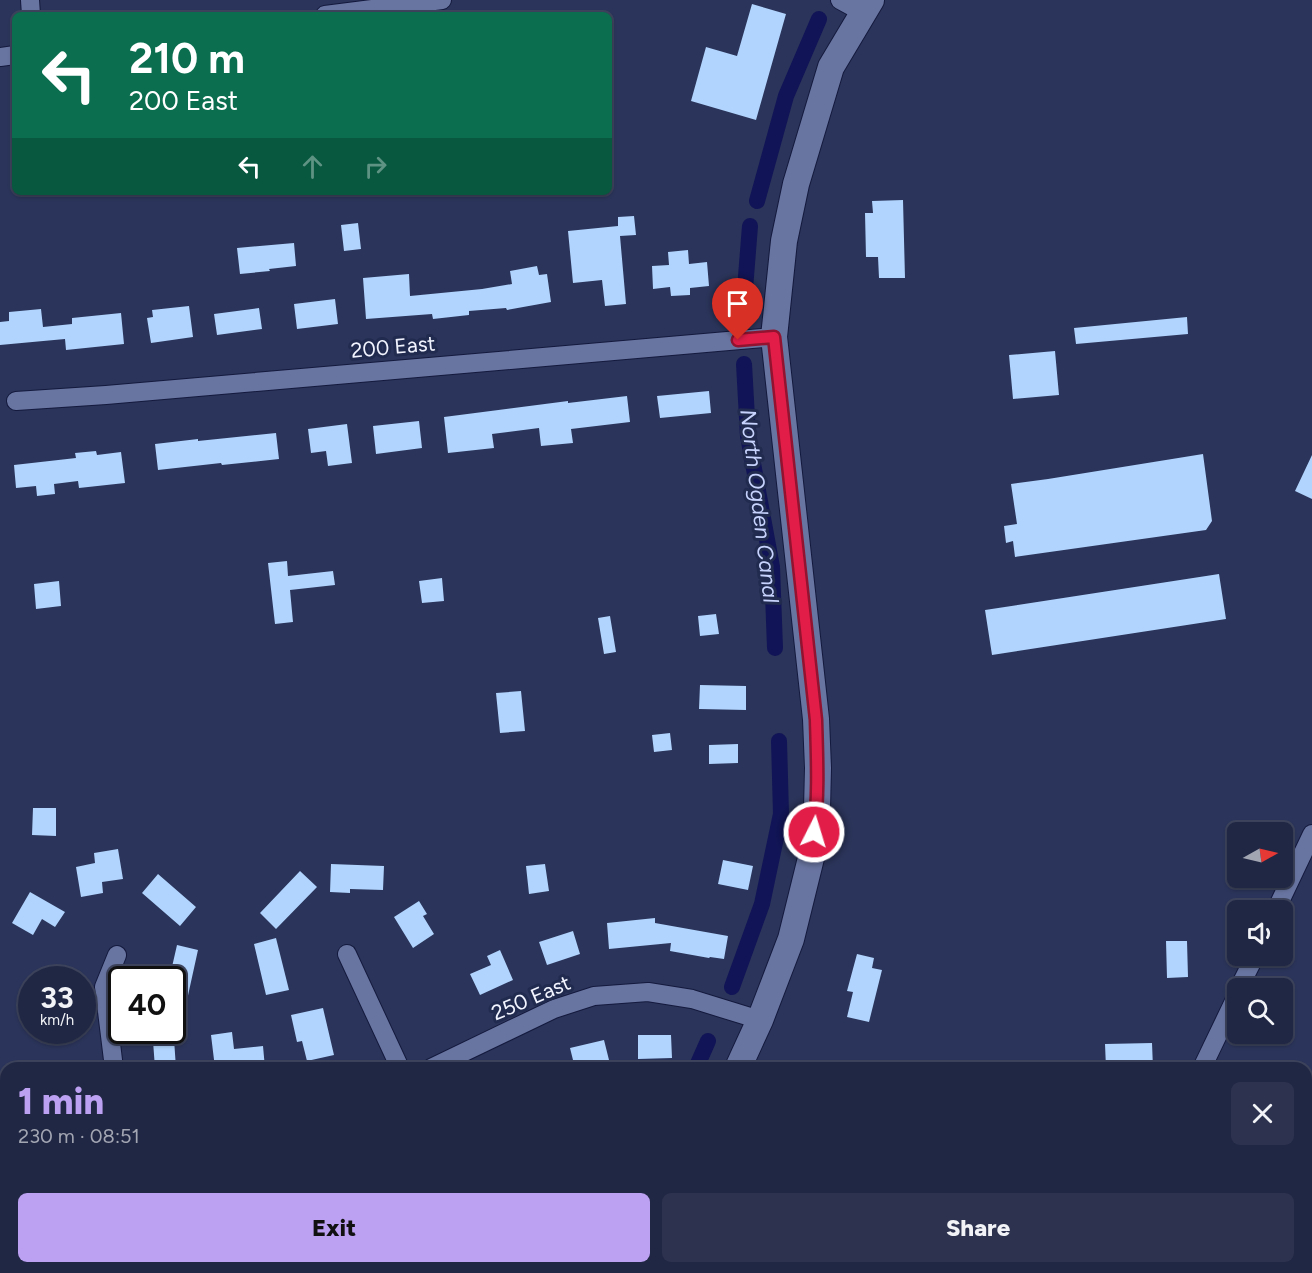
<!DOCTYPE html>
<html lang="en">
<head>
<meta charset="utf-8">
<style>
  body { margin:0; font-family:Figtree,sans-serif; background:#2d334f; color:#f1f3f6; height:100vh; display:flex; flex-direction:column; font-size:22px; white-space:nowrap }
  * { box-sizing:border-box; margin:0 }
  p { font-size:20px; color:#a2a5b2 }
  .icon { flex:none; width:33px; height:33px; fill:none; stroke:currentColor; stroke-width:2; stroke-linecap:round; stroke-linejoin:round }
  .map { position:relative; flex:1; overflow:hidden }
  .sheet { position:absolute; left:0px; top:1062px; width:1312px; height:212px; display:flex; flex-direction:column; background:#202744; border-radius:18px 18px 0 0; box-shadow:0 2px 4px #0004,0 0 0 2px #3d445d }
  .sheet>* { flex:none }
  .top-card { position:absolute; left:12px; top:12px; width:600px; height:183px; border-radius:9px; box-shadow:0 2px 4px #0004,0 0 0 2px #3d445d; background:#0b6e4f; color:#fff; overflow:hidden }
  .needle { width:39px; rotate:82deg }
  .buttons { position:absolute; left:1227px; top:822px; display:grid; gap:12px }
  .buttons a { display:grid; place-items:center; width:66px; height:66px; border-radius:9px; background:#202744; box-shadow:0 2px 4px #0004,0 0 0 2px #3d445d; font-size:30px }
  .speed { position:absolute; left:18px; top:966px; display:flex; gap:12px; font-size:30px; font-weight:700; text-align:center }
  .speed>* { display:grid; place-content:center; width:78px; height:78px; border-radius:50%; background:#202744; box-shadow:0 2px 4px #0004,0 0 0 2px #3d445d; line-height:1 }
  .speed small { font-size:15px; font-weight:400 }
  .speed .limit { border:3px solid #111; border-radius:9px; background:#fff; color:#111 }
  .pin { position:absolute; display:grid; place-items:center; width:51px; height:51px; color:#fff; margin:-62px -26px; border-radius:50% 50% 50% 0; rotate:-45deg; box-shadow:0 0 6px #0007 }
  .pin .icon { rotate:45deg }
  .me { position:absolute; width:66px; margin:-33px; rotate:5deg; stroke-linejoin:round; filter:drop-shadow(0 0 4px #0008) }
  .turn { display:flex; align-items:center; gap:21px; height:126px; padding:0 18px; font-size:27px }
  .turn .icon { width:78px; height:78px; stroke-width:2.5 }
  .turn b { display:block; font-size:42px; line-height:51px }
  .lanes { display:flex; align-items:center; height:57px; padding:0 18px; background:#0003; justify-content:center; gap:30px; direction:ltr }
  .lanes .off { opacity:.35 }
  .round { display:grid; place-items:center; flex:none; width:63px; height:63px; border-radius:9px; background:#2d334f }
  .headline { display:flex; align-items:center; justify-content:space-between; height:102px; padding:0 18px }
  h1 { font-size:36px; font-weight:800; line-height:45px; color:#bca0f2 }
  .button { display:flex; gap:12px; margin-top:auto; padding:12px 18px }
  .button a { flex:1; height:69px; border-radius:9px; background:#bca0f2; color:#111; font-size:24px; font-weight:800; line-height:69px; text-align:center }
  .button a+a { background:#2d334f; color:#f1f3f6 }
  .map>svg:first-child { display:block }
  .lines { fill:none; stroke-linecap:round; stroke-linejoin:round }
  .canal { stroke:#111456; stroke-width:16 }
  .building { fill:#b0d4fd }
  .street-casing { stroke:#141a3e; stroke-width:20 }
  .secondary-casing { stroke:#141a3e; stroke-width:28 }
  .street { stroke:#6975a1; stroke-width:18 }
  .secondary { stroke:#6975a1; stroke-width:26 }
  .route-casing { stroke:#92132f; stroke-width:15 }
  .route { stroke:#e11d48; stroke-width:10 }
  .labels { text-anchor:middle; stroke-width:6; stroke-linejoin:round; paint-order:stroke }
  .street-label { font-size:21px; fill:#f1f4fe; stroke:#212a4f }
  .water-label { font-size:22px; font-style:italic; fill:#c7d3fc; stroke:#212a4f }
</style>
</head>
<body>
<div class="map">
<svg width="1312" height="1273" viewBox="0 0 1312 1273">
  <rect width="100%" height="100%" fill="#2b345a"/>
  <g class="lines">
    <path class="canal" d="M 757,201 L 786,96 L 819,19
      M 743,314 L 750,226
      M 744,364 L 748,436 L 772,567 L 775,648
      M 732,987 L 762,904 L 781,814 L 779,741
      M 696,1068 L 708,1041"/>
  </g>
  <path class="building" d="M 752,4 L 786,14 L 756,120 L 691,101 L 706,47 L 737,56 Z
    M 903,200 L 905,278 L 879,278 L 878,257 L 866,257 L 865,213 L 873,213 L 872,201 Z
    M 634,216 L 636,235 L 620,236 L 626,304 L 605,306 L 602,280 L 573,283 L 568,231 L 618,226 L 618,217 Z
    M 358,223 L 361,249 L 344,251 L 341,225 Z
    M 294,243 L 296,266 L 269,269 L 270,271 L 240,274 L 237,248 Z
    M 688,250 L 689,264 L 707,262 L 709,286 L 690,288 L 690,295 L 671,296 L 670,287 L 653,289 L 652,266 L 669,265 L 668,252 Z
    M 537,266 L 539,275 L 547,274 L 551,302 L 507,310 L 506,308 L 469,311 L 469,315 L 433,319 L 432,314 L 366,319 L 363,278 L 409,274 L 410,296 L 482,289 L 512,284 L 510,271 Z
    M 335,299 L 338,324 L 297,329 L 294,304 Z
    M 189,306 L 193,337 L 151,343 L 147,318 L 153,317 L 152,310 Z
    M 259,308 L 262,329 L 217,335 L 214,314 Z
    M 41,309 L 43,327 L 72,324 L 72,318 L 121,313 L 124,344 L 66,350 L 65,339 L 0,345 L 0,322 L 9,321 L 9,312 Z
    M 1187,317 L 1188,334 L 1076,344 L 1074,328 Z
    M 1055,351 L 1059,395 L 1013,399 L 1009,355 Z
    M 709,391 L 711,413 L 660,418 L 657,396 Z
    M 627,396 L 630,422 L 571,429 L 573,443 L 541,446 L 539,428 L 492,434 L 494,448 L 448,453 L 444,417 L 568,401 L 568,403 Z
    M 419,421 L 422,448 L 376,454 L 373,426 Z
    M 347,424 L 352,463 L 328,466 L 326,451 L 311,453 L 308,429 Z
    M 276,433 L 279,459 L 222,465 L 221,463 L 158,470 L 155,444 L 198,439 L 198,441 Z
    M 96,451 L 97,455 L 121,452 L 125,483 L 79,488 L 78,481 L 54,484 L 55,494 L 37,496 L 36,486 L 16,488 L 14,465 L 76,458 L 75,453 Z
    M 1203,454 L 1212,521 L 1206,530 L 1015,557 L 1013,541 L 1006,543 L 1004,526 L 1017,524 L 1011,484 L 1048,479 Z
    M 1312,455 L 1312,499 L 1295,491 Z
    M 287,561 L 288,576 L 333,571 L 335,585 L 290,590 L 293,622 L 275,624 L 268,563 Z
    M 1219,574 L 1226,619 L 992,655 L 985,610 Z
    M 442,578 L 444,601 L 422,603 L 419,581 Z
    M 59,581 L 61,606 L 36,609 L 34,584 Z
    M 716,614 L 719,634 L 700,636 L 698,616 Z
    M 610,616 L 616,652 L 604,654 L 598,618 Z
    M 700,685 L 746,686 L 746,710 L 699,709 Z
    M 521,691 L 525,731 L 500,733 L 496,693 Z
    M 670,733 L 672,750 L 654,752 L 652,735 Z
    M 738,744 L 738,763 L 709,764 L 709,745 Z
    M 33,808 L 56,808 L 56,836 L 32,835 Z
    M 118,849 L 123,879 L 102,882 L 103,893 L 81,897 L 76,867 L 95,863 L 94,853 Z
    M 723,860 L 753,866 L 748,890 L 718,884 Z
    M 331,864 L 384,866 L 383,890 L 350,889 L 350,893 L 330,892 Z
    M 545,864 L 549,891 L 529,894 L 526,866 Z
    M 300,871 L 317,887 L 276,929 L 260,913 Z
    M 158,874 L 196,907 L 180,926 L 142,893 Z
    M 30,892 L 65,912 L 55,927 L 42,919 L 33,935 L 12,923 Z
    M 419,901 L 427,914 L 423,916 L 434,934 L 413,948 L 394,917 Z
    M 655,918 L 655,923 L 728,936 L 724,959 L 710,957 L 709,958 L 670,951 L 671,943 L 609,949 L 607,923 Z
    M 573,931 L 580,954 L 547,965 L 539,942 Z
    M 276,938 L 289,990 L 266,995 L 254,944 Z
    M 1166,941 L 1187,941 L 1188,977 L 1167,978 Z
    M 177,945 L 198,950 L 187,1000 L 172,997 L 172,980 L 169,980 Z
    M 500,950 L 513,980 L 480,995 L 470,974 L 491,965 L 487,956 Z
    M 857,954 L 874,958 L 872,968 L 882,970 L 869,1022 L 847,1017 L 853,992 L 847,991 Z
    M 323,1008 L 334,1055 L 307,1061 L 302,1041 L 297,1042 L 291,1015 Z
    M 232,1032 L 234,1049 L 263,1046 L 265,1068 L 215,1068 L 211,1035 Z
    M 638,1035 L 671,1035 L 672,1058 L 638,1059 Z
    M 174,1039 L 176,1068 L 155,1068 L 153,1041 Z
    M 604,1040 L 610,1064 L 593,1068 L 575,1068 L 570,1048 Z
    M 1152,1043 L 1153,1068 L 1106,1068 L 1105,1044 Z"/>
  <g class="lines">
    <g class="street-casing">
      <path id="street" d="M 30,0 L 31,15
        M 840,0 L 864,13
        M 325,15 L 442,0
        M 0,57 L 15,55
        M 16,401 L 106,395 L 774,337
        M 1276,910 L 1312,834
        M 347,954 L 400,1068
        M 1239,988 L 1255,956
        M 114,1068 L 104,987 L 117,955
        M 431,1068 L 554,1009 L 594,996 L 648,992 L 692,999 L 760,1020
        M 1202,1068 L 1238,993
        M 622,1268 L 634,1273
        M 47,1273 L 90,1268
        M 1105,1273 L 1108,1268"/>
    </g>
    <g class="secondary-casing">
      <path id="secondary" d="M 738,1068 L 760,1020 L 791,939 L 812,854 L 817,809 L 818,768 L 816,719 L 774,337 L 784,241 L 796,184 L 831,67 L 871,0
        M 644,1273 L 646,1268"/>
    </g>
    <use href="#street" class="street"/>
    <use href="#secondary" class="secondary"/>
  </g>
  <g class="lines">
    <g class="route-casing">
      <path id="route" d="M 738,340 L 774,337 L 816,720 C 817,757 819,794 814,832"/>
    </g>
    <use href="#route" class="route"/>
  </g>
  <g class="labels">
    <g class="street-label">
      <text transform="translate(393 347) rotate(-5)" y="7">200 East</text>
      <text transform="translate(531 998) rotate(-23)" y="7">250 East</text>
    </g>
    <g class="water-label">
      <text transform="translate(760 506) rotate(83)" y="8">North Ogden Canal</text>
    </g>
  </g>
</svg>
<div class="buttons">
<a><svg class="needle" viewBox="-14 -14 28 28"><path d="M0-13l5 13h-10z" fill="#e53935"/><path d="M0 13l5-13h-10z" fill="#a2a5b2"/></svg></a>
<a><svg class="icon" aria-label="sound" viewBox="0 0 24 24"><path d="M4 9h4l5-4v14l-5-4H4zM17 9q2 3 0 6"/></svg></a>
<a><svg class="icon" aria-label="search" viewBox="0 0 24 24"><circle cx="10" cy="10" r="6"/><path d="M15 15l6 6"/></svg></a>
</div>
<div class="speed"><div>33<small>km/h</small></div><div class="limit">40</div></div>
<div class="pin" style="left:738px;top:340px;background:#d93025"><svg class="icon" aria-label="arrive" viewBox="0 0 24 24"><path d="M6 21V4h12l-3 4 3 4H6"/></svg></div>
<svg class="me" style="left:814px;top:832px" viewBox="-20 -20 40 40"><circle r="17" fill="#e11d48" stroke="#fff" stroke-width="3"/><path d="M0-11L8 9 0 5-8 9z" fill="#fff"/></svg>
<div class="top-card">
<div class="turn"><svg class="icon" aria-label="left" viewBox="0 0 24 24"><path d="M17 20v-9H6M10 6l-5 5 5 5"/></svg><div><b>210 m</b>200 East</div></div>
<div class="lanes"><svg class="icon" aria-label="left" viewBox="0 0 24 24"><path d="M17 20v-9H6M10 6l-5 5 5 5"/></svg><svg class="icon off" aria-label="ahead" viewBox="0 0 24 24"><path d="M12 20V5M6 11l6-6 6 6"/></svg><svg class="icon off" aria-label="right" viewBox="0 0 24 24"><path d="M7 20v-9h11M14 6l5 5-5 5"/></svg></div>
</div>
<section class="sheet">
<div class="headline"><div><h1>1 min</h1><p>230 m · 08:51</p></div><a class="round"><svg class="icon" aria-label="close" viewBox="0 0 24 24"><path d="M6 6l12 12M18 6L6 18"/></svg></a></div>
<div class="button"><a>Exit</a><a>Share</a></div>
</section>
</div>
</body>
</html>
